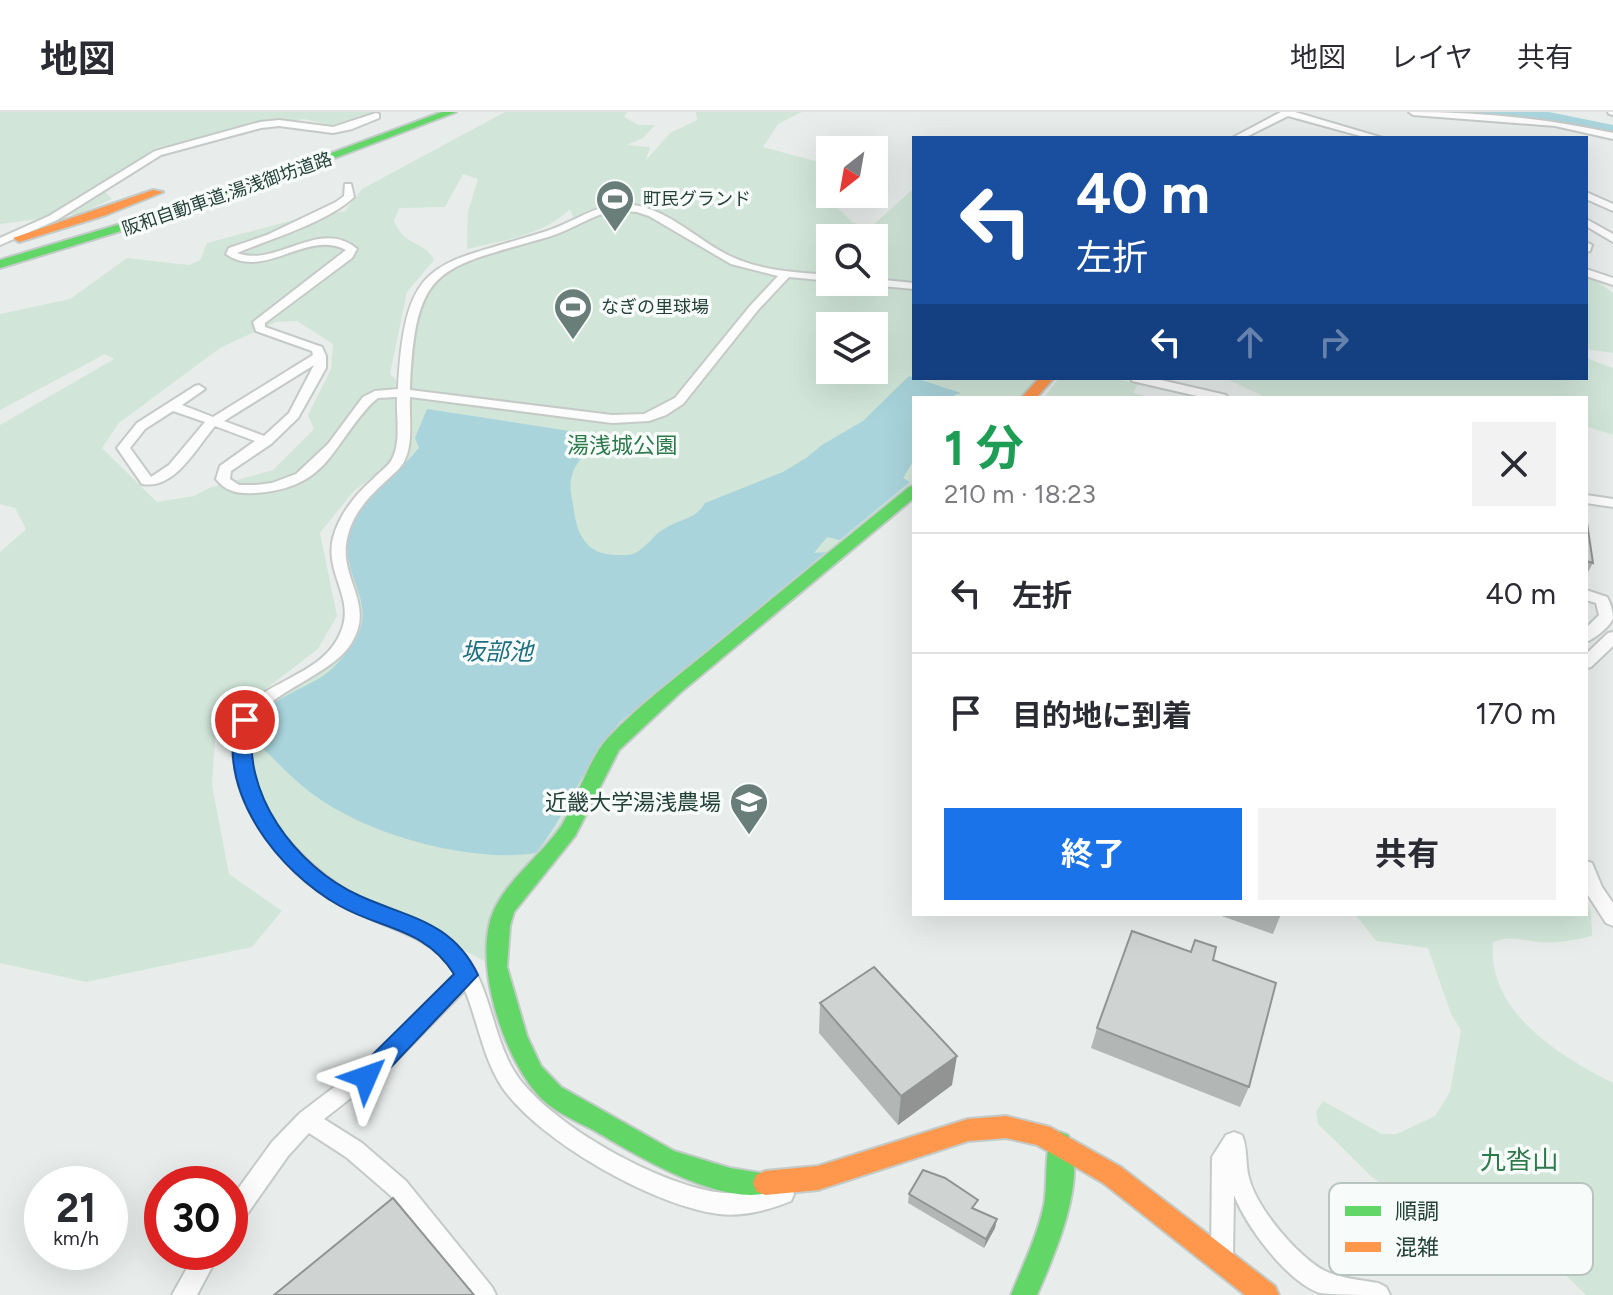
<!DOCTYPE html>
<html lang="ja">
<head>
<meta charset="utf-8">
<style>
  body { margin:0; font-family:Figtree,"Noto Sans JP",sans-serif; background:#f2f2f3; color:#2b2b33; height:100vh; display:flex; flex-direction:column; font-size:30px; white-space:nowrap }
  * { box-sizing:border-box; margin:0 }
  p { font-size:26px; color:#7c7c81 }
  .icon { flex:none; width:44px; height:44px; fill:none; stroke:currentColor; stroke-width:2; stroke-linecap:round; stroke-linejoin:round }
  .map { position:relative; flex:1; overflow:hidden }
  .side { position:absolute; left:912px; top:284px; width:676px; height:520px; display:flex; flex-direction:column; background:#fff; border-radius:0px; box-shadow:0 8px 32px #0002 }
  .side>* { flex:none }
  .hud { position:absolute; left:912px; top:24px; width:676px; height:244px; border-radius:0px; box-shadow:0 8px 32px #0002; background:#1a4fa0; color:#fff; overflow:hidden }
  .needle { width:52px; rotate:211deg }
  .controls { position:absolute; left:816px; top:24px; display:grid; gap:16px }
  .controls a { display:grid; place-items:center; width:72px; height:72px; border-radius:0px; background:#fff; box-shadow:0 8px 32px #0002; font-size:40px }
  .speed { position:absolute; left:24px; top:1054px; display:flex; gap:16px; font-size:40px; font-weight:700; text-align:center }
  .speed>* { display:grid; place-content:center; width:104px; height:104px; border-radius:50%; background:#fff; box-shadow:0 8px 32px #0002; line-height:1 }
  .speed small { font-size:20px; font-weight:400 }
  .speed .limit { border:12px solid #d22; background:#fff; color:#111 }
  .pin { position:absolute; display:grid; place-items:center; width:68px; height:68px; color:#fff; margin:-34px; border:4px solid #fff; border-radius:50%; box-shadow:0 2px 8px #0007 }
  .me { position:absolute; width:88px; margin:-44px; rotate:47deg; stroke-linejoin:round; filter:drop-shadow(0 0 6px #0008) }
  .turn { display:flex; align-items:center; gap:28px; height:168px; padding:0 32px; font-size:36px }
  .turn .icon { width:104px; height:104px; stroke-width:2.5 }
  .turn b { display:block; font-size:56px; line-height:68px }
  .lanes { display:flex; align-items:center; height:76px; padding:0 32px; background:#0003; justify-content:center; gap:40px; direction:ltr }
  .lanes .off { opacity:.35 }
  .round { display:grid; place-items:center; flex:none; width:84px; height:84px; border-radius:0px; background:#f2f2f3 }
  .summary { display:flex; align-items:center; justify-content:space-between; height:136px; padding:0 32px }
  h1 { font-size:48px; font-weight:700; line-height:60px; color:#1e9e55 }
  .action { display:flex; gap:16px; margin-top:auto; padding:16px 32px }
  .action a { flex:1; height:92px; border-radius:0px; background:#1a73e8; color:#fff; font-size:32px; font-weight:700; line-height:92px; text-align:center }
  .action a+a { background:#f2f2f3; color:#2b2b33 }
  ul { padding:0; list-style:none }
  li { display:flex; align-items:center; gap:24px; height:120px; padding:0 32px; border-top:2px solid #e1e1e2 }
  li div { flex:1 }
  li b { display:block; font-size:30px }
  li em { font-style:normal }
  header { display:flex; align-items:center; gap:48px; box-sizing:border-box; height:112px; padding:0 40px; background:#fff; border-bottom:2px solid #e1e1e2 }
  header strong { font-size:38px }
  nav { display:flex; gap:44px; margin-inline-start:auto; font-size:28px }
  .map>svg:first-child { display:block }
  .green { fill:#d1e6d8; fill-rule:evenodd }
  .water { fill:#a9d4db }
  .lines { fill:none; stroke-linecap:round; stroke-linejoin:round }
  .river { fill:#a9d4db; fill-rule:evenodd }
  .street-casing { stroke:#c5cac8; stroke-width:4 }
  .fast-casing { stroke:#c3cbc8; stroke-width:4 }
  .slow-casing { stroke:#c3cbc8; stroke-width:4 }
  .street { fill:#fcfcfc; fill-rule:evenodd }
  .fast { fill:#63d668; fill-rule:evenodd }
  .slow { fill:#ff974d; fill-rule:evenodd }
  .wall { fill:#b2b6b5 }
  .shaded-wall { fill:#919493 }
  .building { fill:#cfd4d2; stroke:#919493; stroke-width:2 }
  .route { fill:#1a73e8; stroke:#114b97; stroke-width:2 }
  .labels { text-anchor:middle; stroke-width:7; stroke-linejoin:round; paint-order:stroke }
  .far-street-label { font-size:18px; fill:#24423a; stroke:#f7fbf9 }
  .far-poi-label { font-size:18px; fill:#24423a; stroke:#f7fbf9; text-anchor:start }
  .park-label { font-size:22px; fill:#2d7a4b; stroke:#f7fbf9 }
  .poi-label { font-size:22px; fill:#24423a; stroke:#f7fbf9; text-anchor:end }
  .water-label { font-size:24px; font-style:italic; fill:#1c6f80; stroke:#f7fbf9 }
  .near-park-label { font-size:26px; fill:#2d7a4b; stroke:#f7fbf9 }
  .key { fill:#f7fbf9; stroke:#b8c4c0; stroke-width:2 }
  .key-label { font-size:22px; fill:#24423a }
</style>
</head>
<body>
<header>
<strong>地図</strong>
<nav><a>地図</a><a>レイヤ</a><a>共有</a></nav>
</header>
<div class="map">
<svg width="1613" height="1183" viewBox="0 0 1613 1183">
  <rect width="100%" height="100%" fill="#e8edeb"/>
  <path class="green" d="M 0,0 L 374,0 L 331,13 L 303,7 L 155,36 L 101,75 L 112,87 L 79,102 L 0,112 Z
    M 505,0 L 627,0 L 624,5 L 639,13 L 655,13 L 643,26 L 627,33 L 650,35 L 646,48 L 670,21 L 697,8 L 696,0 L 802,0 L 778,12 L 763,35 L 830,53 L 830,82 L 833,82 L 830,88 L 853,111 L 872,114 L 914,76 L 914,266 L 1047,266 L 1028,286 L 914,286 L 914,378 L 626,620 L 518,778 L 496,855 L 417,814 L 381,804 L 289,742 L 248,672 L 245,608 L 296,571 L 349,522 L 340,459 L 342,417 L 399,344 L 353,380 L 320,421 L 337,504 L 318,537 L 216,615 L 212,673 L 229,762 L 282,799 L 252,835 L 86,870 L 0,851 L 0,440 L 26,417 L 15,396 L 0,392 L 0,313 L 114,247 L 105,242 L 0,298 L 0,202 L 70,187 L 127,146 L 189,153 L 200,148 L 207,131 L 293,108 L 345,99 L 362,77 ZM 463,62 L 478,67 L 468,100 L 467,137 C 500,130 546,122 570,97 L 573,105 L 572,110 L 556,119 L 444,155 L 408,210 L 403,275 L 390,262 L 407,180 L 434,148 C 425,128 405,136 394,109 L 399,96 L 445,95 ZM 830,126 L 874,126 L 874,170 L 830,170 ZM 297,209 L 333,232 L 331,257 L 308,303 L 314,317 L 273,358 L 209,376 L 194,384 L 157,390 L 102,336 L 119,311 L 220,236 L 276,210 ZM 830,214 L 874,214 L 874,258 L 830,258 Z
    M 1586,166 L 1597,169 L 1613,181 L 1613,241 L 1586,237 Z
    M 1586,242 L 1589,247 L 1613,256 L 1613,323 L 1586,314 L 1586,286 L 1267,286 L 1225,266 L 1586,266 Z
    M 1059,266 L 1114,266 L 1138,272 L 1133,281 L 1146,284 L 1044,286 Z
    M 1586,786 L 1591,800 L 1592,824 C 1574,828 1557,832 1538,830 C 1520,828 1510,823 1493,830 C 1487,900 1559,944 1613,971 L 1613,1183 L 1586,1183 L 1541,1139 L 1499,1165 L 1490,1151 L 1372,1065 L 1318,1012 L 1316,1000 L 1323,989 L 1382,1022 L 1397,1022 L 1435,1004 L 1450,980 L 1461,918 L 1451,902 L 1428,836 L 1376,829 L 1355,802 L 1586,802 Z"/>
  <path class="water" d="M 909,264 L 961,281 L 954,283 L 955,286 L 914,286 L 914,348 L 903,366 L 910,370 L 840,428 L 827,425 L 814,441 L 826,440 L 620,610 C 584,649 569,700 536,741 C 472,751 378,725 324,690 C 296,672 275,647 251,625 C 248,595 302,578 323,564 C 334,556 344,545 352,533 C 382,490 337,463 350,421 C 362,385 395,364 419,336 L 415,326 L 427,297 L 602,324 C 592,335 576,348 572,363 C 568,376 573,388 574,400 C 578,426 589,443 617,443 C 623,443 630,444 635,441 C 646,436 653,423 664,417 C 677,408 697,407 705,391 L 783,360 L 806,346 L 822,333 L 863,309 Z"/>
  <g class="lines">
    <path class="river" d="M 1449,0 L 1549,0 L 1613,13 L 1613,23 L 1549,10 L 1457,5 Z"/>
    <g class="street-casing">
      <path id="street" d="M 1281,0 L 1295,0 L 1383,26 L 1368,26 L 1288,4 L 1244,26 L 1232,26 Z
        M 1409,0 C 1478,0 1546,6 1613,21 L 1613,27 L 1555,14 L 1413,3 Z
        M 1608,0 L 1613,0 L 1613,3 L 1609,2 Z
        M 376,1 L 379,2 L 379,6 L 352,17 L 333,21 L 279,14 L 261,16 L 161,43 L 57,108 L 0,133 L 0,126 L 49,104 L 155,39 L 260,10 L 279,8 L 333,15 Z
        M 345,72 L 351,72 L 354,85 C 328,110 270,127 237,141 C 277,156 320,105 357,137 L 352,146 L 265,211 L 265,215 L 322,235 L 326,244 L 326,256 L 298,306 L 271,332 L 231,359 L 230,367 L 239,373 L 256,373 L 272,371 L 296,362 L 328,332 L 363,285 L 375,279 L 398,277 C 405,142 434,155 547,119 C 580,108 603,86 639,94 C 671,101 696,126 724,141 C 757,159 794,160 830,163 L 830,169 L 789,165 L 758,198 L 683,292 L 666,303 L 649,309 L 612,311 L 410,285 C 409,303 413,328 406,345 C 403,355 394,361 387,368 C 369,384 352,402 347,427 C 338,468 379,494 348,536 C 325,567 249,587 247,625 C 244,694 308,761 365,788 C 395,803 432,809 457,834 C 491,868 490,919 514,959 C 546,1011 663,1076 724,1081 C 744,1082 764,1077 783,1071 L 791,1075 L 794,1082 L 791,1089 C 769,1098 743,1105 719,1102 C 654,1094 539,1029 502,975 C 483,946 478,910 465,878 L 389,956 L 324,1007 L 362,1031 L 406,1069 L 492,1175 L 496,1183 L 469,1183 L 390,1083 L 346,1045 L 309,1021 L 288,1044 L 238,1115 L 230,1118 L 230,1088 L 272,1030 L 300,1001 L 375,944 L 456,861 C 433,825 391,817 354,800 C 318,783 286,755 263,722 C 249,700 239,675 234,649 C 217,570 311,578 338,526 C 359,488 324,464 333,426 C 339,403 355,383 373,367 C 379,360 390,354 393,345 C 401,328 396,303 397,285 L 378,286 L 372,291 C 330,335 329,376 255,381 C 239,382 226,380 216,367 L 220,354 L 255,329 L 215,314 C 196,336 175,378 142,372 L 117,336 L 137,311 L 195,274 L 199,273 L 205,277 L 182,293 L 213,305 L 313,243 L 312,239 L 256,219 L 253,210 L 346,138 C 307,117 264,169 226,142 L 229,136 L 267,123 L 336,90 L 344,84 ZM 617,98 L 637,100 L 649,104 L 731,152 L 778,164 L 750,194 L 675,286 L 644,302 L 612,303 L 410,278 C 415,153 437,157 548,125 C 572,118 592,102 617,98 ZM 314,253 L 289,301 L 264,324 L 224,309 ZM 173,299 L 205,310 L 169,353 L 151,365 L 130,336 L 145,317 Z
        M 1586,80 L 1613,92 L 1613,99 L 1586,87 Z
        M 1586,107 L 1613,122 L 1613,130 L 1586,114 Z
        M 1586,130 L 1592,133 L 1590,139 L 1586,140 Z
        M 1586,157 L 1613,166 L 1613,173 L 1586,164 Z
        M 874,167 L 914,171 L 914,177 L 871,173 L 866,170 L 874,170 Z
        M 1130,266 L 1152,266 L 1226,283 L 1228,286 L 1206,286 L 1132,269 Z
        M 1586,383 L 1613,387 L 1613,395 L 1586,391 Z
        M 1586,478 L 1607,485 C 1610,490 1613,499 1613,506 C 1610,515 1594,527 1586,530 L 1586,516 L 1599,503 L 1596,491 L 1586,488 Z
        M 1613,520 L 1613,534 L 1591,555 L 1586,556 L 1586,542 L 1608,521 Z
        M 1586,749 L 1592,751 L 1602,775 L 1613,791 L 1613,814 L 1606,811 L 1586,780 Z
        M 1234,1020 L 1242,1023 C 1248,1037 1245,1052 1249,1066 C 1257,1097 1296,1142 1323,1158 C 1338,1166 1361,1168 1378,1171 L 1386,1175 L 1390,1183 C 1368,1183 1341,1183 1320,1181 C 1287,1170 1246,1114 1234,1083 L 1233,1145 L 1230,1153 L 1222,1156 L 1214,1153 L 1211,1145 L 1212,1045 L 1226,1023 Z
        M 196,1140 L 220,1140 L 197,1183 L 172,1183 Z"/>
    </g>
    <g class="fast-casing">
      <path id="fast" d="M 442,0 L 456,0 L 232,85 L 0,156 L 0,148 L 224,81 Z
        M 914,373 L 914,386 L 681,580 L 619,638 L 575,724 L 514,800 L 510,814 L 507,855 L 527,924 L 541,954 L 561,975 L 674,1039 L 730,1056 L 774,1063 L 777,1071 L 774,1079 C 726,1098 636,1043 595,1019 C 578,1010 557,1001 543,988 C 504,951 468,842 497,792 C 513,763 543,741 562,713 C 577,687 588,649 607,627 C 641,591 683,560 722,528 C 784,477 846,426 909,375 Z
        M 1060,1020 L 1068,1023 C 1088,1067 1055,1142 1037,1183 L 1011,1183 C 1023,1153 1037,1125 1044,1093 C 1048,1072 1044,1041 1052,1023 Z"/>
    </g>
    <g class="slow-casing">
      <path id="slow" d="M 153,78 L 163,80 L 106,103 L 19,130 L 13,126 Z
        M 1039,266 L 1054,266 L 1036,286 L 1021,286 Z
        M 1006,1004 L 1050,1015 L 1121,1055 L 1275,1174 L 1279,1183 L 1245,1183 L 1103,1071 L 1037,1033 L 1006,1026 L 968,1029 L 818,1078 L 765,1083 L 756,1079 L 753,1071 L 756,1063 L 765,1059 L 818,1054 L 968,1007 Z"/>
    </g>
    <use href="#street" class="street"/>
    <use href="#fast" class="fast"/>
    <use href="#slow" class="slow"/>
  </g>
  <path class="wall" d="M 1586,404 L 1593,451 L 1586,464 Z
    M 1216,802 L 1281,802 L 1273,822 Z
    M 1213,848 L 1249,975 L 1240,995 L 1091,936 L 1097,916 Z
    M 820,891 L 952,973 L 898,1013 L 819,921 Z
    M 909,1082 L 976,1098 L 997,1107 L 995,1116 L 984,1136 L 908,1091 Z"/>
  <path class="shaded-wall" d="M 957,944 L 952,973 L 898,1013 L 901,984 Z
    M 997,1107 L 995,1116 L 984,1136 L 986,1127 Z"/>
  <path class="building" d="M 1586,404 L 1593,451 L 1586,449 Z
    M 1132,819 L 1191,840 L 1195,828 L 1216,835 L 1213,848 L 1276,871 L 1249,975 L 1097,916 Z
    M 874,855 L 957,944 L 901,984 L 820,891 Z
    M 923,1058 L 945,1066 L 978,1088 L 972,1096 L 997,1107 L 986,1127 L 909,1082 Z
    M 393,1086 L 474,1183 L 274,1183 Z"/>
  <path class="route" d="M 245,601 L 254,608 C 239,680 296,755 360,784 C 409,806 452,809 478,863 L 374,973 L 366,976 L 357,973 L 354,965 L 357,958 L 454,862 C 425,816 383,818 340,794 C 278,759 218,683 236,608 Z"/>
  <defs>
    <g id="stadium-pin" transform="scale(2)"><path d="M0 17L-7.5 6A9.5 9.5 0 1 1 7.5 6Z" fill="#697e78" stroke="#f7fbf9"/><path d="M0-5a6.5 5 0 1 0 0 10a6.5 5 0 1 0 0-10ZM-3.5-1.8h7v3.6h-7Z" fill="#fff"/></g>
    <g id="university-pin" transform="scale(2)"><path d="M0 17L-7.5 6A9.5 9.5 0 1 1 7.5 6Z" fill="#697e78" stroke="#f7fbf9"/><path d="M0-5L7-2L0 1L-7-2ZM-4 1L0 2.5L4 1V4Q0 6-4 4Z" fill="#fff"/></g>
  </defs>
  <g fill-rule="evenodd">
    <use href="#stadium-pin" x="615" y="87"/>
    <use href="#stadium-pin" x="573" y="195"/>
    <use href="#university-pin" x="749" y="690"/>
  </g>
  <g class="labels">
    <g class="far-street-label">
      <text transform="translate(227 82) rotate(-19)" y="6">阪和自動車道;湯浅御坊道路</text>
    </g>
    <g class="far-poi-label">
      <text x="643" y="93">町民グランド</text>
      <text x="601" y="201">なぎの里球場</text>
    </g>
    <g class="park-label">
      <text x="622" y="341">湯浅城公園</text>
    </g>
    <g class="poi-label">
      <text x="721" y="698">近畿大学湯浅農場</text>
    </g>
    <g class="water-label">
      <text x="497" y="548">坂部池</text>
    </g>
    <g class="near-park-label">
      <text x="1519" y="1057">九沓山</text>
    </g>
  </g>
  <rect x="1329" y="1071" width="264" height="92" rx="12" class="key"/>
  <rect x="1345" y="1094" width="36" height="10" fill="#63d668"/>
  <rect x="1345" y="1130" width="36" height="10" fill="#ff974d"/>
  <g class="key-label">
    <text x="1395" y="1107">順調</text>
    <text x="1395" y="1143">混雑</text>
  </g>
</svg>
<div class="controls">
<a><svg class="needle" viewBox="-14 -14 28 28"><path d="M0-13l5 13h-10z" fill="#e53935"/><path d="M0 13l5-13h-10z" fill="#7c7c81"/></svg></a>
<a><svg class="icon" aria-label="search" viewBox="0 0 24 24"><circle cx="10" cy="10" r="6"/><path d="M15 15l6 6"/></svg></a>
<a><svg class="icon" aria-label="layers" viewBox="0 0 24 24"><path d="M12 4l9 5-9 5-9-5zM3 14l9 5 9-5"/></svg></a>
</div>
<div class="speed"><div>21<small>km/h</small></div><div class="limit">30</div></div>
<div class="pin" style="left:245px;top:608px;background:#d93025"><svg class="icon" aria-label="arrive" viewBox="0 0 24 24"><path d="M6 21V4h12l-3 4 3 4H6"/></svg></div>
<svg class="me" style="left:366px;top:965px" viewBox="-20 -20 40 40"><path d="M0-17L14 15 0 8-14 15z" fill="#1a73e8" stroke="#fff" stroke-width="4"/></svg>
<div class="hud">
<div class="turn"><svg class="icon" aria-label="left" viewBox="0 0 24 24"><path d="M17 20v-9H6M10 6l-5 5 5 5"/></svg><div><b>40 m</b>左折</div></div>
<div class="lanes"><svg class="icon" aria-label="left" viewBox="0 0 24 24"><path d="M17 20v-9H6M10 6l-5 5 5 5"/></svg><svg class="icon off" aria-label="ahead" viewBox="0 0 24 24"><path d="M12 20V5M6 11l6-6 6 6"/></svg><svg class="icon off" aria-label="right" viewBox="0 0 24 24"><path d="M7 20v-9h11M14 6l5 5-5 5"/></svg></div>
</div>
<section class="side">
<div class="summary"><div><h1>1 分</h1><p>210 m · 18:23</p></div><a class="round"><svg class="icon" aria-label="close" viewBox="0 0 24 24"><path d="M6 6l12 12M18 6L6 18"/></svg></a></div>
<ul>
<li><svg class="icon" aria-label="left" viewBox="0 0 24 24"><path d="M17 20v-9H6M10 6l-5 5 5 5"/></svg><div><b>左折</b></div><em>40 m</em></li>
<li><svg class="icon" aria-label="arrive" viewBox="0 0 24 24"><path d="M6 21V4h12l-3 4 3 4H6"/></svg><div><b>目的地に到着</b></div><em>170 m</em></li>
</ul>
<div class="action"><a>終了</a><a>共有</a></div>
</section>
</div>
</body>
</html>
